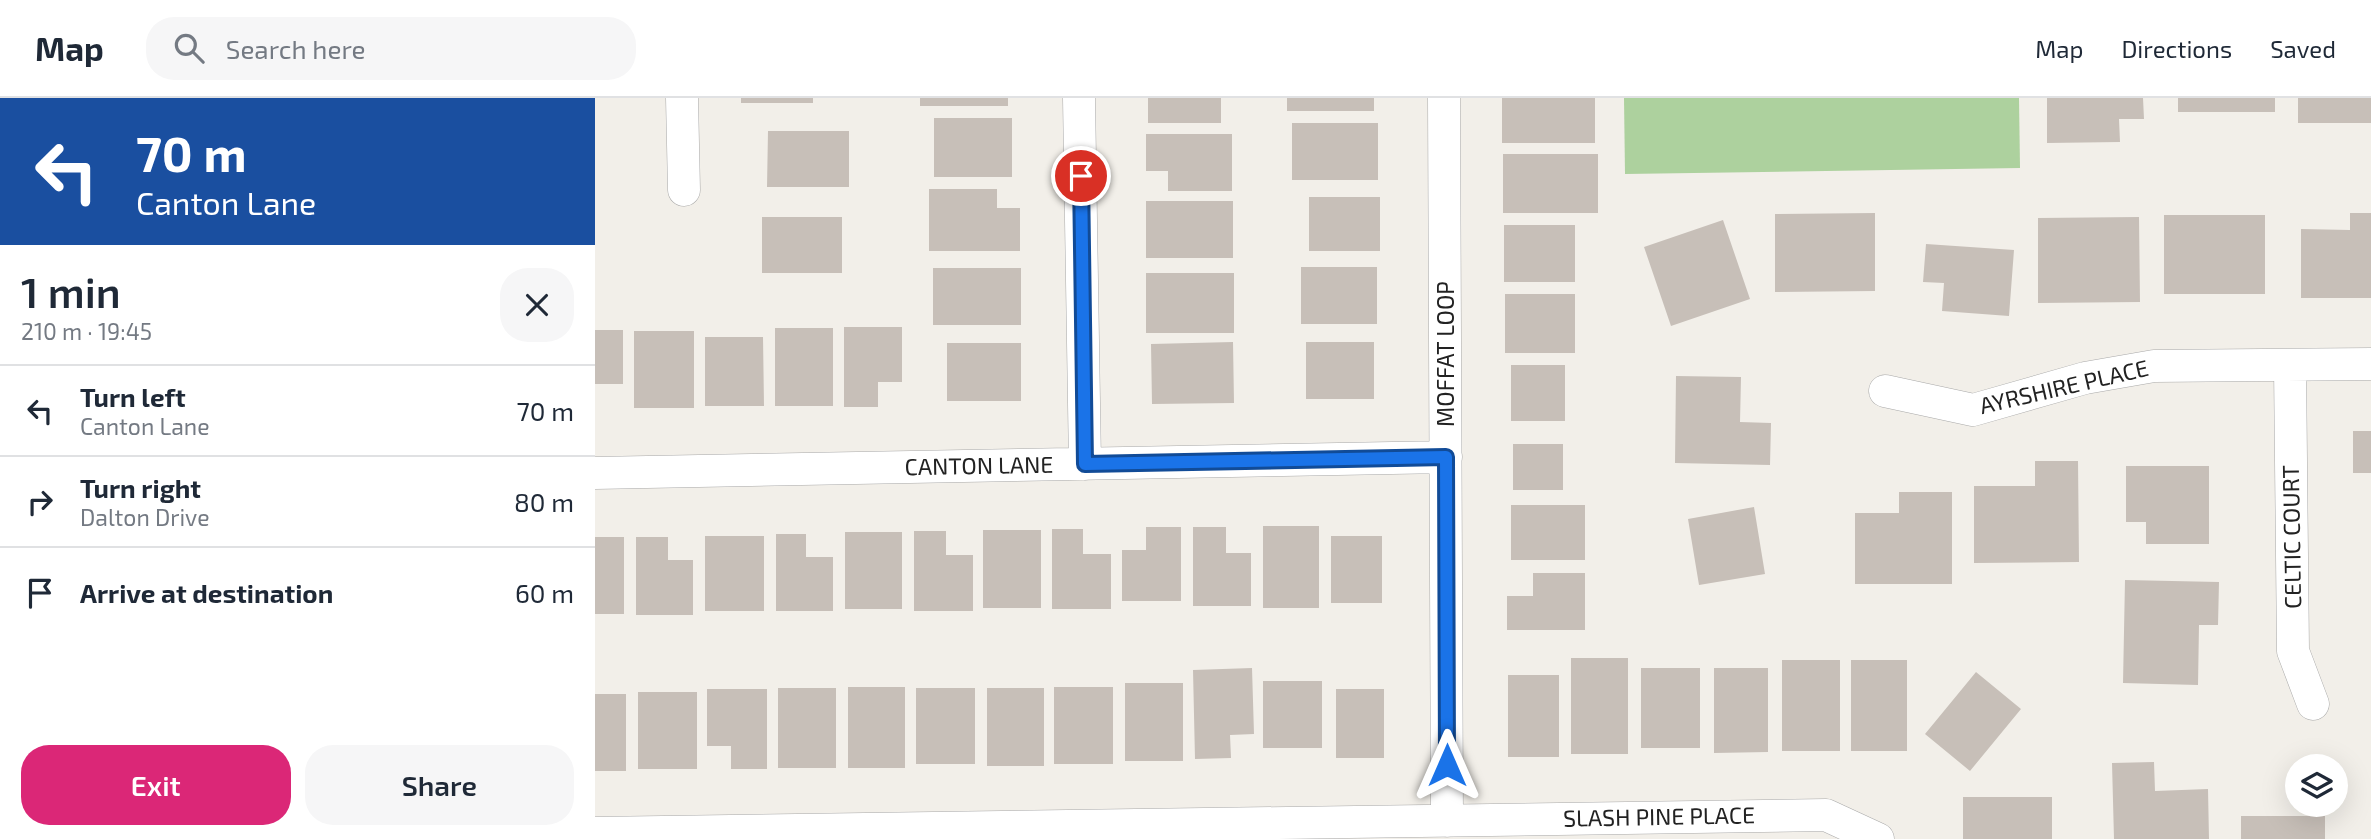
<!DOCTYPE html>
<html lang="en">
<head>
<meta charset="utf-8">
<style>
  body { margin:0; font-family:"Exo 2",sans-serif; background:#f6f6f7; color:#1f2937; height:100vh; display:flex; flex-direction:column; font-size:26px; white-space:nowrap }
  * { box-sizing:border-box; margin:0 }
  p { font-size:23px; color:#747a83 }
  .icon { flex:none; width:38px; height:38px; fill:none; stroke:currentColor; stroke-width:2; stroke-linecap:round; stroke-linejoin:round }
  .map { position:relative; flex:1; overflow:hidden }
  .drawer { display:flex; flex-direction:column; background:#fff; width:595px }
  .drawer>* { flex:none }
  .top-card { background:#1a4fa0; color:#fff; overflow:hidden }
  .buttons { position:absolute; left:1690px; top:656px; display:grid; gap:14px }
  .buttons a { display:grid; place-items:center; width:63px; height:63px; border-radius:50%; background:#fff; box-shadow:0 7px 28px #0002; font-size:35px }
  .pin { position:absolute; display:grid; place-items:center; width:60px; height:60px; color:#fff; margin:-30px; border:4px solid #fff; border-radius:50%; box-shadow:0 2px 7px #0007 }
  .me { position:absolute; width:77px; margin:-38px; rotate:0deg; stroke-linejoin:round; filter:drop-shadow(0 0 5px #0008) }
  .turn { display:flex; align-items:center; gap:24px; height:147px; padding:0 21px; font-size:32px }
  .turn .icon { width:91px; height:91px; stroke-width:2.5 }
  .turn b { display:block; font-size:49px; line-height:60px }
  .round { display:grid; place-items:center; flex:none; width:74px; height:74px; border-radius:28px; background:#f6f6f7 }
  .overview { display:flex; align-items:center; justify-content:space-between; height:119px; padding:0 21px }
  h1 { font-size:42px; font-weight:600; line-height:52px }
  .action { display:flex; gap:14px; margin-top:auto; padding:14px 21px }
  .action a { flex:1; height:80px; border-radius:28px; background:#db2777; color:#fff; font-size:28px; font-weight:600; line-height:80px; text-align:center }
  .action a+a { background:#f6f6f7; color:#1f2937 }
  ul { padding:0; list-style:none }
  li { display:flex; align-items:center; gap:21px; height:91px; padding:0 21px; border-top:2px solid #e0e1e3 }
  li div { flex:1 }
  li b { display:block; font-size:26px }
  li em { font-style:normal }
  header { display:flex; align-items:center; gap:42px; box-sizing:border-box; height:98px; padding:0 35px; background:#fff; border-bottom:2px solid #e0e1e3 }
  header strong { font-size:33px }
  nav { display:flex; gap:38px; margin-inline-start:auto; font-size:24px }
  .search { width:490px; height:63px; background:#f6f6f7; display:flex; align-items:center; gap:18px; box-sizing:border-box; padding:0 24px; border-radius:28px; color:#747a83; font-size:26px }
  main { display:flex; flex:1; min-height:0 }
  .map>svg:first-child { display:block }
  .forest { fill:#add19e }
  .building { fill:#c7bfb8 }
  .lines { fill:none; stroke-linecap:round; stroke-linejoin:round }
  .street-casing { stroke:#a9a9a9; stroke-width:33 }
  .street { stroke:#fff; stroke-width:32 }
  .route-casing { stroke:#114b97; stroke-width:18 }
  .route { stroke:#1a73e8; stroke-width:12 }
  .labels { text-anchor:middle; stroke-width:7; stroke-linejoin:round; paint-order:stroke }
  .street-label { font-size:23px; fill:#222; stroke:#fff }
</style>
</head>
<body>
<header>
<strong>Map</strong>
<div class="search"><svg class="icon" aria-label="search" viewBox="0 0 24 24"><circle cx="10" cy="10" r="6"/><path d="M15 15l6 6"/></svg>Search here</div>
<nav><a>Map</a><a>Directions</a><a>Saved</a></nav>
</header>
<main>
<section class="drawer">
<div class="top-card">
<div class="turn"><svg class="icon" aria-label="left" viewBox="0 0 24 24"><path d="M17 20v-9H6M10 6l-5 5 5 5"/></svg><div><b>70 m</b>Canton Lane</div></div>
</div>
<div class="overview"><div><h1>1 min</h1><p>210 m · 19:45</p></div><a class="round"><svg class="icon" aria-label="close" viewBox="0 0 24 24"><path d="M6 6l12 12M18 6L6 18"/></svg></a></div>
<ul>
<li><svg class="icon" aria-label="left" viewBox="0 0 24 24"><path d="M17 20v-9H6M10 6l-5 5 5 5"/></svg><div><b>Turn left</b><p>Canton Lane</p></div><em>70 m</em></li>
<li><svg class="icon" aria-label="right" viewBox="0 0 24 24"><path d="M7 20v-9h11M14 6l5 5-5 5"/></svg><div><b>Turn right</b><p>Dalton Drive</p></div><em>80 m</em></li>
<li><svg class="icon" aria-label="arrive" viewBox="0 0 24 24"><path d="M6 21V4h12l-3 4 3 4H6"/></svg><div><b>Arrive at destination</b></div><em>60 m</em></li>
</ul>
<div class="action"><a>Exit</a><a>Share</a></div>
</section>
<div class="map">
<svg width="1776" height="741" viewBox="0 0 1776 741">
  <rect width="100%" height="100%" fill="#f2efe9"/>
  <path class="forest" d="M 1029,0 L 1424,0 L 1425,70 L 1030,76 Z"/>
  <path class="building" d="M 146,0 L 218,0 L 218,5 L 146,5 Z
    M 325,0 L 413,0 L 413,8 L 325,8 Z
    M 553,0 L 626,0 L 626,25 L 553,25 Z
    M 692,0 L 779,0 L 779,13 L 692,13 Z
    M 907,0 L 1000,0 L 1000,45 L 907,45 Z
    M 1452,0 L 1548,0 L 1549,21 L 1524,21 L 1525,44 L 1452,45 Z
    M 1583,0 L 1680,0 L 1680,14 L 1583,14 Z
    M 1703,0 L 1776,0 L 1776,25 L 1703,25 Z
    M 339,20 L 417,20 L 417,79 L 339,79 Z
    M 697,25 L 783,25 L 783,82 L 697,82 Z
    M 173,33 L 254,33 L 254,89 L 172,89 Z
    M 551,36 L 637,36 L 637,93 L 573,93 L 573,73 L 551,73 Z
    M 908,56 L 1003,56 L 1003,115 L 908,115 Z
    M 334,91 L 402,91 L 402,110 L 425,110 L 425,153 L 334,153 Z
    M 714,99 L 785,99 L 785,153 L 714,153 Z
    M 551,103 L 638,103 L 638,160 L 551,160 Z
    M 1280,115 L 1280,193 L 1180,194 L 1180,116 Z
    M 1755,115 L 1776,115 L 1776,200 L 1706,200 L 1706,131 L 1755,132 Z
    M 1569,117 L 1670,117 L 1670,196 L 1569,196 Z
    M 167,119 L 247,119 L 247,175 L 167,175 Z
    M 1544,119 L 1545,204 L 1443,205 L 1443,120 Z
    M 1128,122 L 1155,201 L 1076,228 L 1049,149 Z
    M 909,127 L 980,127 L 980,184 L 909,184 Z
    M 1331,146 L 1419,152 L 1414,218 L 1347,213 L 1349,185 L 1328,184 Z
    M 706,169 L 782,169 L 782,226 L 706,226 Z
    M 338,170 L 426,170 L 426,227 L 338,227 Z
    M 551,175 L 639,175 L 639,235 L 551,235 Z
    M 910,196 L 980,196 L 980,255 L 910,255 Z
    M 249,229 L 307,229 L 307,284 L 283,284 L 283,309 L 249,309 Z
    M 180,230 L 238,230 L 238,308 L 180,308 Z
    M 0,232 L 28,232 L 28,286 L 0,286 Z
    M 39,233 L 99,233 L 99,310 L 39,310 Z
    M 110,239 L 168,239 L 169,308 L 110,308 Z
    M 638,244 L 639,305 L 557,306 L 556,246 Z
    M 711,244 L 779,244 L 779,301 L 711,301 Z
    M 352,245 L 426,245 L 426,303 L 352,303 Z
    M 916,267 L 970,267 L 970,323 L 916,323 Z
    M 1081,278 L 1146,279 L 1145,324 L 1176,325 L 1175,367 L 1080,365 Z
    M 1758,333 L 1776,333 L 1776,375 L 1758,375 Z
    M 918,346 L 968,346 L 968,392 L 918,392 Z
    M 1440,363 L 1483,363 L 1484,464 L 1379,465 L 1379,388 L 1440,388 Z
    M 1531,368 L 1614,368 L 1614,446 L 1551,446 L 1551,424 L 1531,424 Z
    M 1304,394 L 1357,394 L 1357,486 L 1260,486 L 1260,415 L 1304,415 Z
    M 916,407 L 990,407 L 990,462 L 916,462 Z
    M 1159,409 L 1170,476 L 1104,487 L 1093,421 Z
    M 668,428 L 724,428 L 724,510 L 668,510 Z
    M 551,429 L 586,429 L 586,503 L 527,503 L 527,452 L 551,452 Z
    M 598,429 L 631,429 L 631,455 L 656,455 L 656,508 L 598,508 Z
    M 457,431 L 488,431 L 488,456 L 516,456 L 516,511 L 457,511 Z
    M 388,432 L 446,432 L 446,510 L 388,510 Z
    M 319,433 L 351,433 L 351,457 L 378,457 L 378,513 L 319,513 Z
    M 250,434 L 307,434 L 307,511 L 250,511 Z
    M 181,436 L 211,436 L 211,459 L 238,459 L 238,513 L 181,513 Z
    M 110,438 L 169,438 L 169,513 L 110,513 Z
    M 736,438 L 787,438 L 787,505 L 736,505 Z
    M 0,439 L 29,439 L 29,516 L 0,516 Z
    M 41,439 L 73,439 L 73,462 L 98,462 L 98,517 L 41,517 Z
    M 938,475 L 990,475 L 990,532 L 912,532 L 912,498 L 938,498 Z
    M 1530,482 L 1624,484 L 1623,527 L 1604,527 L 1603,587 L 1528,585 Z
    M 976,560 L 1033,560 L 1033,656 L 976,656 Z
    M 1187,562 L 1245,562 L 1245,653 L 1187,653 Z
    M 1256,562 L 1312,562 L 1312,653 L 1256,653 Z
    M 657,570 L 659,636 L 635,637 L 636,660 L 600,661 L 598,572 Z
    M 1046,570 L 1105,570 L 1105,650 L 1046,650 Z
    M 1119,570 L 1173,570 L 1173,654 L 1119,655 Z
    M 1381,574 L 1426,611 L 1375,673 L 1330,636 Z
    M 913,577 L 964,577 L 964,659 L 913,659 Z
    M 668,583 L 727,583 L 727,650 L 668,650 Z
    M 530,585 L 588,585 L 588,663 L 530,663 Z
    M 253,589 L 310,589 L 310,670 L 253,670 Z
    M 459,589 L 518,589 L 518,666 L 459,666 Z
    M 183,590 L 241,590 L 241,670 L 183,670 Z
    M 321,590 L 380,590 L 380,666 L 321,666 Z
    M 392,590 L 449,590 L 449,668 L 392,668 Z
    M 112,591 L 172,591 L 172,671 L 136,671 L 136,648 L 112,648 Z
    M 741,591 L 789,591 L 789,660 L 741,660 Z
    M 43,594 L 102,594 L 102,671 L 43,671 Z
    M 0,596 L 31,596 L 31,673 L 0,673 Z
    M 1559,664 L 1560,693 L 1613,691 L 1614,741 L 1519,741 L 1517,665 Z
    M 1368,699 L 1457,699 L 1457,741 L 1368,741 Z
    M 1646,718 L 1730,718 L 1730,741 L 1646,741 Z"/>
  <g class="lines">
    <g class="street-casing">
      <path id="street" d="M 87,0 L 89,92
        M 484,0 L 490,366
        M 849,0 L 852,723
        M 1695,268 L 1698,553 L 1718,606
        M 1290,293 L 1378,312 L 1490,280 L 1559,268 L 1776,266
        M 0,375 L 851,359
        M 0,735 L 1231,717 L 1283,741"/>
    </g>
    <use href="#street" class="street"/>
  </g>
  <g class="lines">
    <g class="route-casing">
      <path id="route" d="M 486,78 L 490,366 L 851,359 L 852,667"/>
    </g>
    <use href="#route" class="route"/>
  </g>
  <g class="labels">
    <g class="street-label">
      <text transform="translate(851 256) rotate(-90)" y="8">MOFFAT LOOP</text>
      <text transform="translate(1469 289) rotate(-13)" y="8">AYRSHIRE PLACE</text>
      <text transform="translate(384 368) rotate(-1)" y="8">CANTON LANE</text>
      <text transform="translate(1697 439) rotate(-91)" y="8">CELTIC COURT</text>
      <text transform="translate(1064 719) rotate(-1)" y="8">SLASH PINE PLACE</text>
    </g>
  </g>
</svg>
<div class="buttons">
<a><svg class="icon" aria-label="layers" viewBox="0 0 24 24"><path d="M12 4l9 5-9 5-9-5zM3 14l9 5 9-5"/></svg></a>
</div>
<div class="pin" style="left:486px;top:78px;background:#d93025"><svg class="icon" aria-label="arrive" viewBox="0 0 24 24"><path d="M6 21V4h12l-3 4 3 4H6"/></svg></div>
<svg class="me" style="left:852px;top:667px" viewBox="-20 -20 40 40"><path d="M0-17L14 15 0 8-14 15z" fill="#1a73e8" stroke="#fff" stroke-width="4"/></svg>
</div>
</main>
</body>
</html>
